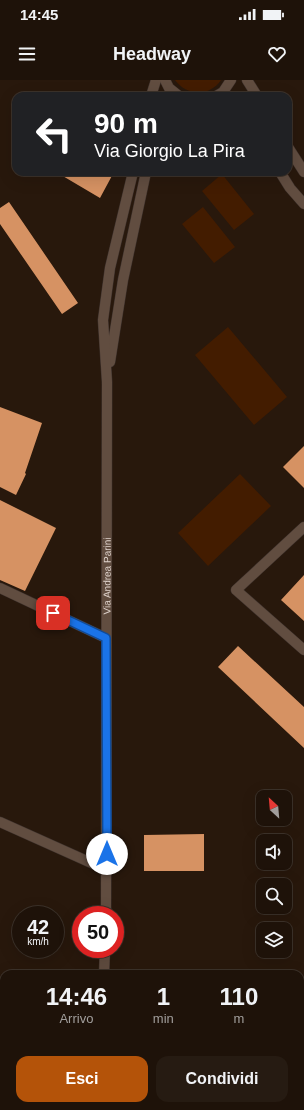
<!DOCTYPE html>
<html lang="it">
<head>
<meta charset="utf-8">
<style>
  body { margin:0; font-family:Helvetica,sans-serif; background:#261b12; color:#f1f3f6; height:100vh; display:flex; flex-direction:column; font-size:15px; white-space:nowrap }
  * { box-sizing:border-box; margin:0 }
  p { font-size:13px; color:#a19e9c }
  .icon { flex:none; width:22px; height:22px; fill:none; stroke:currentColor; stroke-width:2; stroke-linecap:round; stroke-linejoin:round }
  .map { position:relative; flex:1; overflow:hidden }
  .panel { position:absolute; left:0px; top:890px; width:304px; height:140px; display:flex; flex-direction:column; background:#1e1209; border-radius:12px 12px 0 0; box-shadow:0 4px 16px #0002,0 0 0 1px #3c322a }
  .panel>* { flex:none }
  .top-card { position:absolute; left:12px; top:12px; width:280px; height:84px; border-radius:12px; box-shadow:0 4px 16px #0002,0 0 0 1px #3c322a; background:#202124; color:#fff; overflow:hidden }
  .needle { width:26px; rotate:334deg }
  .fabs { position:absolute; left:256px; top:710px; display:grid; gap:8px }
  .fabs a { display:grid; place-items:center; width:36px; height:36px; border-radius:8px; background:#1e1209; box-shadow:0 4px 16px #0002,0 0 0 1px #3c322a; font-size:20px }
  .speed { position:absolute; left:12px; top:826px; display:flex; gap:8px; font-size:20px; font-weight:700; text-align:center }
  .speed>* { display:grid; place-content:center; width:52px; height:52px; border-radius:50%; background:#1e1209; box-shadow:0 4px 16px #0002,0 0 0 1px #3c322a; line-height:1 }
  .speed small { font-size:10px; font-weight:400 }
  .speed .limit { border:6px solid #d22; background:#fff; color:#111 }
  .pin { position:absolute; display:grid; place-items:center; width:34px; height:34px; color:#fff; margin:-17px; border-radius:8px; box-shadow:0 2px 6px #0006 }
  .me { position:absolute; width:44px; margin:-22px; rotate:0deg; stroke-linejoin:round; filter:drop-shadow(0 0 3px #0008) }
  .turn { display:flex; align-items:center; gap:14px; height:84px; padding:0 16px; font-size:18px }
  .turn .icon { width:52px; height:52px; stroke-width:2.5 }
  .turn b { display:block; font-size:28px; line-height:34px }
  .eta { display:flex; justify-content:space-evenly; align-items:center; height:68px; text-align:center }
  .eta b { font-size:24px; font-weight:600; line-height:28px }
  .button { display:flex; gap:8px; margin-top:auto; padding:8px 16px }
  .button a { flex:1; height:46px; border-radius:12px; background:#b45309; color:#fff; font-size:16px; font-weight:600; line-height:46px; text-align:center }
  .button a+a { background:#261b12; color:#f1f3f6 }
  .status { display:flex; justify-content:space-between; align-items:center; height:28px; padding:0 20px; background:#1e1209; direction:ltr }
  .status svg { height:11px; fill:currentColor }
  header { display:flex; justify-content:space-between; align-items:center; height:52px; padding:0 16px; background:#1e1209; font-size:18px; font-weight:600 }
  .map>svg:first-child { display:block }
  .green { fill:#431c00 }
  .building { fill:#d69263 }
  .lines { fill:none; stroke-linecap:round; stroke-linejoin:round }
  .minor-casing { stroke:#3e322d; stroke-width:11 }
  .secondary-casing { stroke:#3e322d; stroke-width:11 }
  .minor { stroke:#614d40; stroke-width:10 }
  .secondary { stroke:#614d40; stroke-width:10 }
  .route-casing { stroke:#114b97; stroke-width:10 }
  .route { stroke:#1a73e8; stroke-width:7 }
  .labels { text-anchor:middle; stroke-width:4; stroke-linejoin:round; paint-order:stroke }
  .street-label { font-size:10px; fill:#dfd3cc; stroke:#0c0503 }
</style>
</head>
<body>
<div class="status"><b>14:45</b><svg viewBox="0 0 49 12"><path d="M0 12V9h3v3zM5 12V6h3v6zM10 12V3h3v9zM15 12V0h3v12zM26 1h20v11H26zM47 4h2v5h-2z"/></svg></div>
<header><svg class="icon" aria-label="menu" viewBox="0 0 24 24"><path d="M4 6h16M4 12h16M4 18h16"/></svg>Headway<svg class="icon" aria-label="heart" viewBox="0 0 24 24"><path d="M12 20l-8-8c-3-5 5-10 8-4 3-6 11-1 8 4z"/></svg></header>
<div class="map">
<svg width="304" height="1030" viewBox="0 0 304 1030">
  <rect width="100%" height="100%" fill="#28180c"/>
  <path class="green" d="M 175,0 L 221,0 C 210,17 186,16 175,0 Z
    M 222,94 L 254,134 L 234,150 L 202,111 Z
    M 203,127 L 235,167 L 214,183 L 182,144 Z
    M 228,247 L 287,317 L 254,345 L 195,275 Z
    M 240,394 L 271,426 L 208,486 L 178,453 Z"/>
  <path class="building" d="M 56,92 L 114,92 L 100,118 Z
    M 9,122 L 78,223 L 62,234 L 0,144 L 0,128 Z
    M 0,327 L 42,343 L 25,393 L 26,394 L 16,415 L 0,407 Z
    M 304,366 L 304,408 L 283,387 Z
    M 0,420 L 56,448 L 25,511 L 0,500 Z
    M 304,495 L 304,541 L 281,520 Z
    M 238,566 L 304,627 L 304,668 L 218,587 Z
    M 204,754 L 204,791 L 144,791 L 144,755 Z"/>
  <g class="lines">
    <g class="minor-casing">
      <path id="minor" d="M 304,447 L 236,510 L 304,570
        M 0,508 L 106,558
        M 0,742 L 107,790"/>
    </g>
    <g class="secondary-casing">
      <g id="secondary">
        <path d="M 165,0 L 169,8 L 179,16"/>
        <path d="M 247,0 L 257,16"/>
        <path d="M 151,16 L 156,0"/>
        <path d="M 216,16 L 223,12 L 231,0"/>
        <path d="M 288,67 L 304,92"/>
        <path d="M 280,92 L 290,108 L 304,124"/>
        <path d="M 110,282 L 123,200 L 146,92"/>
        <path id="s1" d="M 106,835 L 107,302 L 103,240 L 110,188 L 133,92"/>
        <path d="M 104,894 L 105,869"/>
        <path d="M 100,1030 L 100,1026"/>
      </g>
    </g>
    <use href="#minor" class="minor"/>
    <use href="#secondary" class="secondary"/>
  </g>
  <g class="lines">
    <g class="route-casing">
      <path id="route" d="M 53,533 L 106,558 L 107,774"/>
    </g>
    <use href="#route" class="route"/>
  </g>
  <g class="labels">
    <g class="street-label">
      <text dy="4" stroke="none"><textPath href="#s1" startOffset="339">Via Andrea Parini</textPath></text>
    </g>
  </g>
</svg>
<div class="fabs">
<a><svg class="needle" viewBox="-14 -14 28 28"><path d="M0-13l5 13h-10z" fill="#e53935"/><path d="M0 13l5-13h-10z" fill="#a19e9c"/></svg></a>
<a><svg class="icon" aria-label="sound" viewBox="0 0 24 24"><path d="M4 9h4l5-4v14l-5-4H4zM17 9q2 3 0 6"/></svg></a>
<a><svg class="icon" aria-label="search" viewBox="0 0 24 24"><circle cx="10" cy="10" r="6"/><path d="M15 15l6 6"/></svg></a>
<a><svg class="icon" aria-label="layers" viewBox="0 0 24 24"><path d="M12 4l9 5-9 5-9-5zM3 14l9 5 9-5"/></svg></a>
</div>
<div class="speed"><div>42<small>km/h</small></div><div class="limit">50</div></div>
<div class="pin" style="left:53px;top:533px;background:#d93025"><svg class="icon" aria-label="arrive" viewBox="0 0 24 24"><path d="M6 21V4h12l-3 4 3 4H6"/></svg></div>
<svg class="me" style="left:107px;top:774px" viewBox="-20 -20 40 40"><circle r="19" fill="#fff"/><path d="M0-13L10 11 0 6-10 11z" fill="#1a73e8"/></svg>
<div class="top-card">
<div class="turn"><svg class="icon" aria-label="left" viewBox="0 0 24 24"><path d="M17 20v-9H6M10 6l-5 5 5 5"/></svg><div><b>90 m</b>Via Giorgio La Pira</div></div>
</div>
<section class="panel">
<div class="eta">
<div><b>14:46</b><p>Arrivo</p></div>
<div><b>1</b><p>min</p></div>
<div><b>110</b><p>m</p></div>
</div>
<div class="button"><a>Esci</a><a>Condividi</a></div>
</section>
</div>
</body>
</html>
